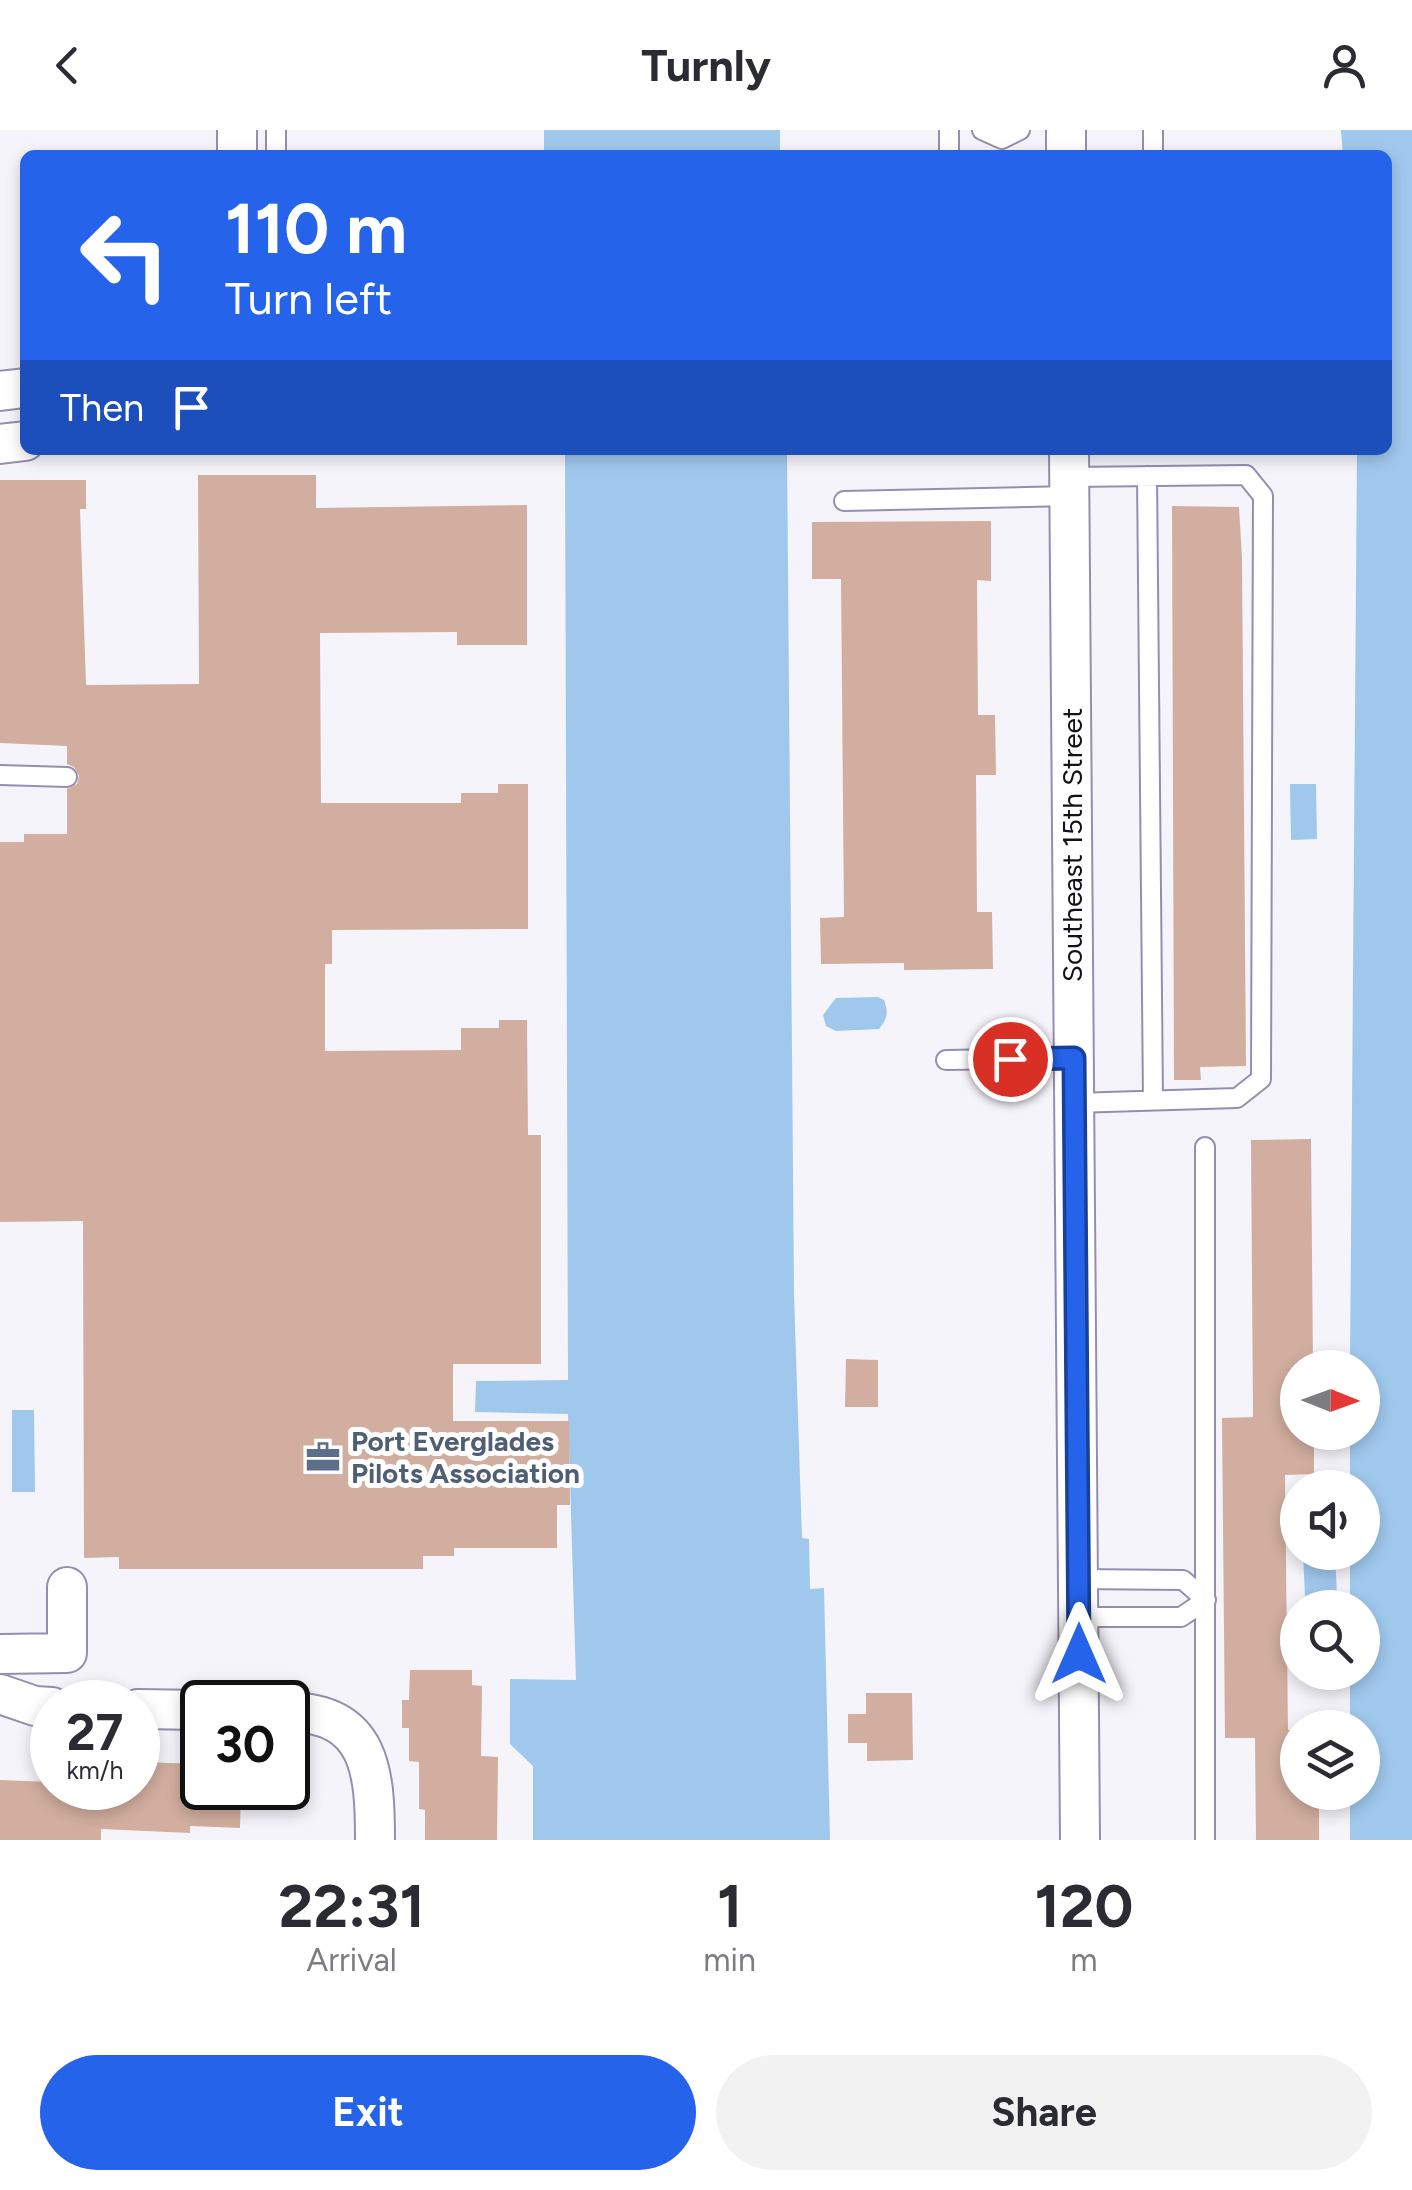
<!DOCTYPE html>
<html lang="en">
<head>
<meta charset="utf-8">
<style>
  body { margin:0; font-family:Figtree,sans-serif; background:#f2f2f3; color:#2b2b33; height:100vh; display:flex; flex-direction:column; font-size:38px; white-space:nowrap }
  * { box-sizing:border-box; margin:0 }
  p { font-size:32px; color:#7c7c81 }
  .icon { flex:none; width:55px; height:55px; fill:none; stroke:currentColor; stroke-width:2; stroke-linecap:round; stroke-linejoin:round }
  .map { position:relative; height:1710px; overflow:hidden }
  .drawer { display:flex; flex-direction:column; background:#fff; flex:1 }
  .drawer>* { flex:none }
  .top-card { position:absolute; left:20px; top:20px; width:1372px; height:305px; border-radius:15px; box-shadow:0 5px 15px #0003; background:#2563eb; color:#fff; overflow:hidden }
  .needle { width:65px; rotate:91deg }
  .buttons { position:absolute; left:1280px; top:1220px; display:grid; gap:20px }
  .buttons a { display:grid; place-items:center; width:100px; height:100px; border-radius:50%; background:#fff; box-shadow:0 5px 15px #0003; font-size:50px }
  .speed { position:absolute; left:30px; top:1550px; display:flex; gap:20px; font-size:50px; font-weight:700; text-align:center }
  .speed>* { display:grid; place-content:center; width:130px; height:130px; border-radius:50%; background:#fff; box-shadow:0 5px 15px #0003; line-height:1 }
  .speed small { font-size:25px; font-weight:400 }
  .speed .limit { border:5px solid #111; border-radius:15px; background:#fff; color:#111 }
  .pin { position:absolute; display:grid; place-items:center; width:85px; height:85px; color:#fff; margin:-42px; border:5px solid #fff; border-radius:50%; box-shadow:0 2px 10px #0007 }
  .me { position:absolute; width:110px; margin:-55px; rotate:0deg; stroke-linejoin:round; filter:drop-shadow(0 0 8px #0008) }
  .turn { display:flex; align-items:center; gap:35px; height:210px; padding:0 40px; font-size:45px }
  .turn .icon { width:130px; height:130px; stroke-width:2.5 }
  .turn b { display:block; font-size:70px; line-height:85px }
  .then { display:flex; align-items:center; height:95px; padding:0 40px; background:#0003; gap:20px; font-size:38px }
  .eta { display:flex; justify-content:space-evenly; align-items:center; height:170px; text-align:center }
  .eta b { font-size:60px; font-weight:700; line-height:70px }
  .cta { display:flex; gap:20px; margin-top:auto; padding:20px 40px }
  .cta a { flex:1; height:115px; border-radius:60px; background:#2563eb; color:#fff; font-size:40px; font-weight:700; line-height:115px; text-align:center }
  .cta a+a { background:#f2f2f3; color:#2b2b33 }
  header { display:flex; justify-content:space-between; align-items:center; height:130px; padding:0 40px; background:#fff; font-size:45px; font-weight:700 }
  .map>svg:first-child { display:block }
  .water { fill:#a0c8ed }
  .building { fill:#d1ae9f }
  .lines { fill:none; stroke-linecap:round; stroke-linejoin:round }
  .lane-casing { stroke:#968eae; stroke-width:22 }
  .street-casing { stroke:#968eae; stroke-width:42 }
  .lane { stroke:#fff; stroke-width:18 }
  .street { stroke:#fff; stroke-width:38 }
  .route-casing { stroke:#184099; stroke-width:25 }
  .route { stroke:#2563eb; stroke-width:18 }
  .labels { text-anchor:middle; stroke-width:10; stroke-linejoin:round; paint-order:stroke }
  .street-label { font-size:28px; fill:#13101c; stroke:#fff }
  .service-label { font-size:28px; font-weight:bold; fill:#4e5e75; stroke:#fff; text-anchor:start }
</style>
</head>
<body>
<header><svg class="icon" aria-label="back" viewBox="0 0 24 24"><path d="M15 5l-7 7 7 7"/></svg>Turnly<svg class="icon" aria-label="person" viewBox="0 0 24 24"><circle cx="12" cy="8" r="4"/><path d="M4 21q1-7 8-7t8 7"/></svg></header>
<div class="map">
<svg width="1412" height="1710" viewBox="0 0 1412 1710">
  <rect width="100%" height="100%" fill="#f6f4fb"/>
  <path class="water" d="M 544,0 L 780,0 L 780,25 L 544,25 Z
    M 1341,0 L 1412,0 L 1412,1710 L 1350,1710 L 1350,1663 L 1362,1662 L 1362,1598 L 1350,1597 L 1350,1543 L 1362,1542 L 1362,1478 L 1350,1477 L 1350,1423 L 1362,1422 L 1362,1358 L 1350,1357 L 1350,1303 L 1362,1302 L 1362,1238 L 1350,1237 L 1357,320 L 1388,320 L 1388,25 L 1343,25 Z
    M 565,320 L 787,320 L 794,1164 L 802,1408 L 809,1409 L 810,1459 L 824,1458 L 830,1710 L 533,1710 L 533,1636 L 510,1614 L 510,1549 L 576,1550 L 568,1284 L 475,1282 L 476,1251 L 568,1250 Z
    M 1290,654 L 1316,654 L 1317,709 L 1291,710 Z
    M 878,867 L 884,870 C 889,883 887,889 879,899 L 836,901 L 826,896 L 823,885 L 836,868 Z
    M 12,1280 L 34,1280 L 35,1362 L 12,1362 Z
    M 1303,1423 L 1335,1423 L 1337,1465 L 1305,1467 Z"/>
  <path class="building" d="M 198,345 L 316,345 L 316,378 L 527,375 L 527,515 L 457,515 L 457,502 L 320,503 L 321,673 L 461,673 L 461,663 L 498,663 L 498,654 L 528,654 L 528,799 L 332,800 L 332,834 L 325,834 L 325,921 L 461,920 L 461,898 L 499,898 L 499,890 L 527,890 L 528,1005 L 541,1005 L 541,1234 L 453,1234 L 453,1291 L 569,1291 L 570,1375 L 557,1375 L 557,1418 L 454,1418 L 454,1426 L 423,1426 L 423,1439 L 119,1439 L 119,1427 L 84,1428 L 83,1091 L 0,1092 L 0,712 L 24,712 L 24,704 L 67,704 L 67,659 L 77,654 L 79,646 L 74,637 L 67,634 L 67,616 L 0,613 L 0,350 L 86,350 L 86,379 L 80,379 L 86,555 L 199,554 Z
    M 1172,376 L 1239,377 L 1242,428 L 1246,936 L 1200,937 L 1201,950 L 1174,950 Z
    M 991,391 L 991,451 L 977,450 L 978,585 L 995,585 L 996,645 L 976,645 L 977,782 L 992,782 L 993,839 L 904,840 L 904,833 L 821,834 L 820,788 L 844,787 L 841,449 L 812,449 L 812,392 Z
    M 1311,1009 L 1313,1238 L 1298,1238 L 1298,1302 L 1314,1302 L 1314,1344 L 1285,1345 L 1288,1600 L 1298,1600 L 1298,1662 L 1319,1662 L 1319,1710 L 1256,1710 L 1255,1608 L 1225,1608 L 1222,1288 L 1253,1287 L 1251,1010 Z
    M 846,1229 L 878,1230 L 878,1277 L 845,1277 Z
    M 410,1540 L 472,1540 L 472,1555 L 482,1556 L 481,1626 L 498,1627 L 497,1710 L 425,1710 L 425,1680 L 419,1679 L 419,1632 L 409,1631 L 409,1598 L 402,1598 L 402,1570 L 409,1570 Z
    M 866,1563 L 912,1563 L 913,1630 L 867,1631 L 867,1613 L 848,1613 L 848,1584 L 866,1584 Z
    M 138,1632 L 202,1634 L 202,1658 L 241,1658 L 240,1698 L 190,1696 L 190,1703 L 101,1699 L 101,1710 L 0,1710 L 0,1650 L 52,1652 L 52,1658 L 138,1658 Z"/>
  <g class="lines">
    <g class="lane-casing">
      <path id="lane" d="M 276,0 L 276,25
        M 949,0 L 949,25
        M 982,0 L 1002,9 L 1020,0
        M 1153,25 L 1153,0
        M 1147,346 L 1153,970
        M 1069,347 L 1246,345 L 1263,366 L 1261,949 L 1237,968 L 1074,973
        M 844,371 L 1070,366
        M 0,645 L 67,647
        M 946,930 L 1074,928
        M 1078,1449 L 1183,1450 L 1206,1470 L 1181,1487 L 1079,1487
        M 1205,1710 L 1205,1017"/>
    </g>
    <g class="street-casing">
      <path id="street" d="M 237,0 L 237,25
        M 1066,0 L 1066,25
        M 0,261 L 25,258
        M 0,314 L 25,311
        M 1069,320 L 1080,1710
        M 0,1524 L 67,1523 L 67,1457
        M 0,1564 L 35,1576 L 52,1577
        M 138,1579 L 202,1580
        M 288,1582 C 371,1583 375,1642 375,1710"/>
    </g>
    <use href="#lane" class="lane"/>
    <use href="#street" class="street"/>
  </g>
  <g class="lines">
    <g class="route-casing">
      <path id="route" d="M 1010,929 L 1074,928 L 1079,1524"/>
    </g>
    <use href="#route" class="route"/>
  </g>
  <defs>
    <g id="office-bare" transform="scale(2.7)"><path d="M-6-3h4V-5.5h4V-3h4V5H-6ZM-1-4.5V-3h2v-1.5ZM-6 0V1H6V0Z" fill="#5c6f8a" stroke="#fff" stroke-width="2.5" paint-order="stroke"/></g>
  </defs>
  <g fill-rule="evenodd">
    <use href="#office-bare" x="323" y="1327"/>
  </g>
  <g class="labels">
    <g class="street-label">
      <text transform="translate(1072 715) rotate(-90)" y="10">Southeast 15th Street</text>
    </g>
    <g class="service-label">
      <text x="351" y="1321">Port Everglades<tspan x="351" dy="32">Pilots Association</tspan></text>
    </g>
  </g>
</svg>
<div class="buttons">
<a><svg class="needle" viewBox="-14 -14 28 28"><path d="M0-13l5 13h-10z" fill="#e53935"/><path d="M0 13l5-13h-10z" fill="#7c7c81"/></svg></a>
<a><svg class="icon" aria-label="sound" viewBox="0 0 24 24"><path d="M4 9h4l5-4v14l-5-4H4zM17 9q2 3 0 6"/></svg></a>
<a><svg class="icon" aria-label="search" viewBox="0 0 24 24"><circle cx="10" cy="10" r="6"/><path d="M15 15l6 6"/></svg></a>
<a><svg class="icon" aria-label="layers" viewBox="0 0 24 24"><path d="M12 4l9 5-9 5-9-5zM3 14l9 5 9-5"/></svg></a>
</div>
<div class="speed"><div>27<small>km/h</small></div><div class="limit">30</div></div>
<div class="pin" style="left:1010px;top:929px;background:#d93025"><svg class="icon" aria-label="arrive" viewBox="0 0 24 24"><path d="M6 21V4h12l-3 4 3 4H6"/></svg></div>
<svg class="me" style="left:1079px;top:1524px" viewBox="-20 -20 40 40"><path d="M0-17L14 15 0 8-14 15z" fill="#2563eb" stroke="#fff" stroke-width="4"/></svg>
<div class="top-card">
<div class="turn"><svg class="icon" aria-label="left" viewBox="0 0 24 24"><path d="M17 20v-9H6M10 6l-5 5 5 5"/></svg><div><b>110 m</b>Turn left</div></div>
<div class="then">Then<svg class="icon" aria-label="arrive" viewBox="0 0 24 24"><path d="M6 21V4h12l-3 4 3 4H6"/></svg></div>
</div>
</div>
<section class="drawer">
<div class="eta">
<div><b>22:31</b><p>Arrival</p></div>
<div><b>1</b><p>min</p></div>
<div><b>120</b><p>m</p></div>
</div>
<div class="cta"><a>Exit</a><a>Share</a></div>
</section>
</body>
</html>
